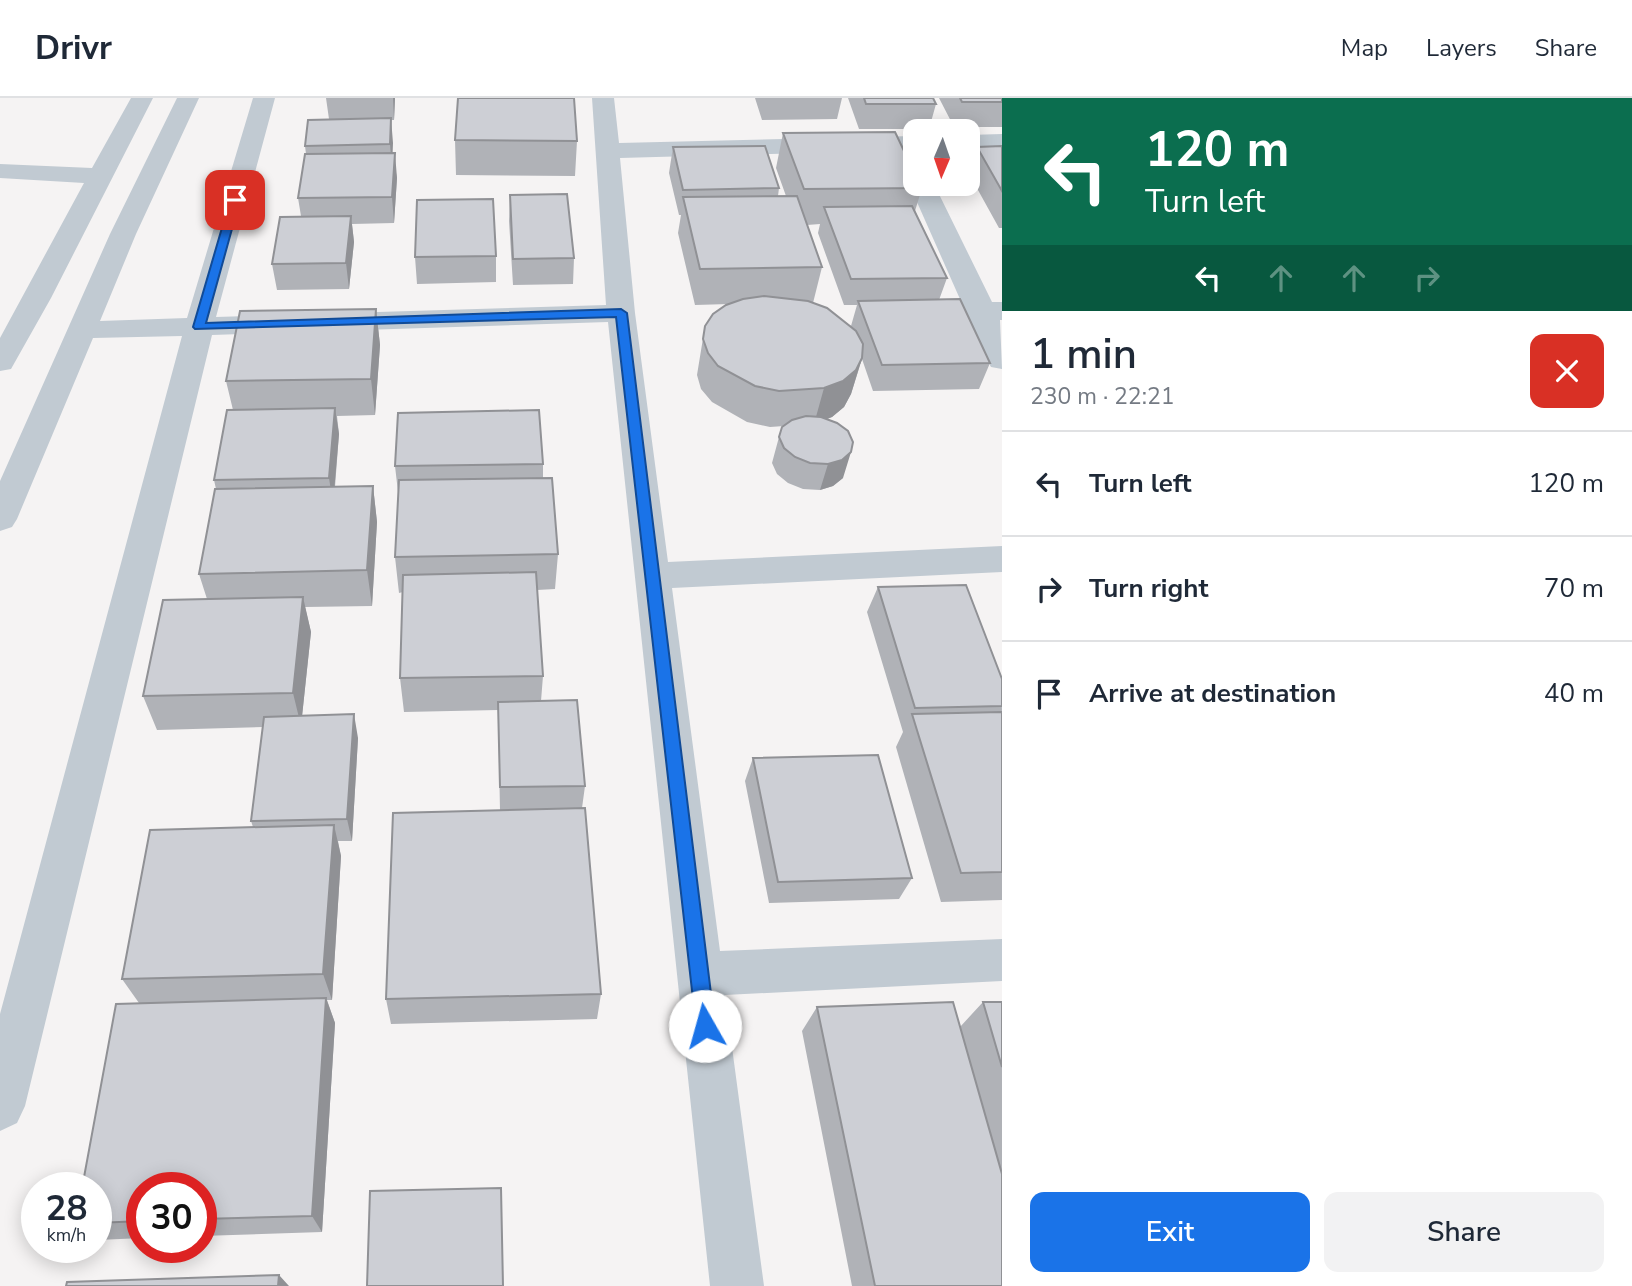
<!DOCTYPE html>
<html lang="en">
<head>
<meta charset="utf-8">
<style>
  body { margin:0; font-family:"Nunito Sans",sans-serif; background:#f2f2f3; color:#1f2937; height:100vh; display:flex; flex-direction:column; font-size:26px; white-space:nowrap }
  * { box-sizing:border-box; margin:0 }
  p { font-size:23px; color:#747a83 }
  .icon { flex:none; width:38px; height:38px; fill:none; stroke:currentColor; stroke-width:2; stroke-linecap:round; stroke-linejoin:round }
  .map { position:relative; flex:1; overflow:hidden }
  .side { display:flex; flex-direction:column; background:#fff; width:630px }
  .side>* { flex:none }
  .top-card { background:#0b6e4f; color:#fff; overflow:hidden }
  .needle { width:46px; rotate:182deg }
  .buttons { position:absolute; left:903px; top:21px; display:grid; gap:14px }
  .buttons a { display:grid; place-items:center; width:77px; height:77px; border-radius:14px; background:#fff; box-shadow:0 4px 18px #0003; font-size:35px }
  .speed { position:absolute; left:21px; top:1074px; display:flex; gap:14px; font-size:35px; font-weight:700; text-align:center }
  .speed>* { display:grid; place-content:center; width:91px; height:91px; border-radius:50%; background:#fff; box-shadow:0 4px 18px #0003; line-height:1 }
  .speed small { font-size:18px; font-weight:400 }
  .speed .limit { border:10px solid #d22; background:#fff; color:#111 }
  .pin { position:absolute; display:grid; place-items:center; width:60px; height:60px; color:#fff; margin:-30px; border-radius:14px; box-shadow:0 4px 10px #0006 }
  .me { position:absolute; width:77px; margin:-38px; rotate:353deg; stroke-linejoin:round; filter:drop-shadow(0 0 5px #0008) }
  .turn { display:flex; align-items:center; gap:24px; height:147px; padding:0 28px; font-size:32px }
  .turn .icon { width:91px; height:91px; stroke-width:2.5 }
  .turn b { display:block; font-size:49px; line-height:60px }
  .lanes { display:flex; align-items:center; height:66px; padding:0 28px; background:#0003; justify-content:center; gap:35px; direction:ltr }
  .lanes .off { opacity:.35 }
  .round { display:grid; place-items:center; flex:none; width:74px; height:74px; border-radius:14px; background:#f2f2f3 }
  .summary { display:flex; align-items:center; justify-content:space-between; height:119px; padding:0 28px }
  h1 { font-size:42px; font-weight:600; line-height:52px }
  .cta { display:flex; gap:14px; margin-top:auto; padding:14px 28px }
  .cta a { flex:1; height:80px; border-radius:14px; background:#1a73e8; color:#fff; font-size:28px; font-weight:600; line-height:80px; text-align:center }
  .cta a+a { background:#f2f2f3; color:#1f2937 }
  ul { padding:0; list-style:none }
  li { display:flex; align-items:center; gap:21px; height:105px; padding:0 28px; border-top:2px solid #e0e1e3 }
  li div { flex:1 }
  li b { display:block; font-size:26px }
  li em { font-style:normal }
  header { display:flex; align-items:center; gap:42px; box-sizing:border-box; height:98px; padding:0 35px; background:#fff; border-bottom:2px solid #e0e1e3 }
  header strong { font-size:33px }
  nav { display:flex; gap:38px; margin-inline-start:auto; font-size:24px }
  main { display:flex; flex:1; min-height:0 }
  .map>svg:first-child { display:block }
  .lines { fill:none; stroke-linecap:round; stroke-linejoin:round }
  .minor { fill:#c1cad2; fill-rule:evenodd }
  .wall { fill:#b0b2b7; fill-rule:evenodd }
  .shaded-wall { fill:#909195 }
  .building { fill:#cdcfd5; stroke:#909195; stroke-width:2 }
  .route { fill:#1a73e8; stroke:#114b97; stroke-width:2 }
</style>
</head>
<body>
<header>
<strong>Drivr</strong>
<nav><a>Map</a><a>Layers</a><a>Share</a></nav>
</header>
<main>
<div class="map">
<svg width="1002" height="1188" viewBox="0 0 1002 1188">
  <rect width="100%" height="100%" fill="#f5f3f3"/>
  <g class="lines">
    <path class="minor" d="M 131,0 L 153,0 L 51,200 L 11,271 L 0,273 L 0,240 L 84,85 L 0,80 L 0,66 L 92,70 Z
      M 177,0 L 199,0 L 136,136 L 100,223 L 187,220 L 253,0 L 275,0 L 216,219 L 606,207 L 592,0 L 614,0 L 619,45 L 915,38 L 915,52 L 620,60 L 635,215 L 668,464 L 1002,448 L 1002,474 L 672,490 L 720,853 L 1002,841 L 1002,883 L 725,897 L 764,1188 L 710,1188 L 608,224 L 212,237 L 25,1008 L 17,1025 L 0,1033 L 0,916 L 182,238 L 93,240 L 17,421 L 12,429 L 0,433 L 0,383 L 110,136 Z
      M 1002,36 L 1002,50 L 968,51 L 968,37 Z
      M 915,80 L 915,86 L 934,86 L 992,204 L 1002,204 L 1002,222 L 1000,222 L 1002,271 L 991,269 L 987,262 L 909,86 Z"/>
  </g>
  <path class="wall" d="M 326,0 L 395,0 L 394,22 L 391,22 L 392,55 L 397,80 L 394,125 L 352,126 L 354,144 L 349,191 L 277,192 L 272,166 L 301,118 L 298,100 L 306,56 L 305,48 L 329,21 Z
    M 755,0 L 842,0 L 837,21 L 762,22 Z
    M 848,0 L 933,0 L 936,6 L 929,31 L 859,31 Z
    M 939,0 L 1002,0 L 1002,29 L 954,29 Z
    M 783,35 L 922,90 L 915,113 L 947,180 L 939,202 L 990,265 L 979,291 L 873,293 L 862,261 L 851,296 L 844,309 L 832,319 L 827,321 L 843,380 L 833,388 L 820,392 L 803,391 L 788,385 L 777,376 L 772,365 L 779,339 L 784,328 L 770,329 L 747,324 L 712,304 L 701,291 L 697,277 L 705,228 L 729,206 L 695,207 L 678,135 L 681,117 L 679,117 L 669,75 L 673,49 L 779,90 L 778,98 L 786,98 L 776,70 ZM 820,126 L 818,135 L 844,207 L 857,207 L 851,228 L 813,205 L 822,169 L 807,127 Z
    M 455,42 L 577,43 L 575,78 L 456,77 Z
    M 1002,48 L 1002,130 L 999,130 L 968,74 L 977,49 Z
    M 510,97 L 574,160 L 573,186 L 513,187 L 509,123 Z
    M 496,158 L 496,184 L 417,186 L 415,159 Z
    M 376,211 L 380,247 L 375,317 L 337,318 L 339,336 L 335,389 L 373,388 L 377,424 L 372,508 L 305,509 L 311,534 L 302,618 L 358,640 L 352,743 L 338,743 L 341,758 L 332,902 L 327,902 L 335,925 L 322,1134 L 201,1138 L 201,1090 L 142,1090 L 142,1140 L 98,1142 L 96,1140 L 96,1090 L 139,905 L 122,881 L 253,729 L 251,723 L 263,629 L 157,632 L 143,598 L 207,501 L 199,476 L 216,391 L 214,382 L 233,312 L 226,283 Z
    M 543,366 L 543,380 L 558,456 L 555,491 L 537,492 L 543,578 L 541,603 L 585,688 L 582,710 L 601,896 L 597,921 L 391,926 L 386,901 L 500,712 L 498,612 L 404,614 L 400,580 L 403,494 L 399,495 L 395,459 L 399,394 L 398,394 L 395,368 Z
    M 878,489 L 1002,581 L 1002,802 L 941,804 L 896,649 L 903,634 L 867,514 Z
    M 753,660 L 912,780 L 899,801 L 769,805 L 745,683 Z
    M 983,904 L 1002,904 L 1002,1188 L 852,1188 L 802,933 L 817,909 L 960,929 Z"/>
  <path class="shaded-wall" d="M 393,0 L 395,0 L 394,22 Z
    M 391,20 L 393,45 L 392,71 L 390,46 Z
    M 395,55 L 397,80 L 394,125 L 392,99 Z
    M 351,118 L 354,144 L 349,191 L 346,165 Z
    M 376,211 L 380,247 L 375,317 L 371,281 Z
    M 862,260 L 851,296 L 844,309 L 832,319 L 814,326 L 824,290 Z
    M 335,310 L 339,336 L 333,406 L 329,380 Z
    M 851,354 L 843,380 L 833,388 L 820,392 L 828,366 Z
    M 373,388 L 377,424 L 372,508 L 367,472 Z
    M 303,499 L 311,534 L 301,628 L 293,595 Z
    M 354,616 L 358,640 L 352,743 L 347,721 Z
    M 334,727 L 341,758 L 332,902 L 323,876 Z
    M 326,900 L 335,925 L 322,1134 L 312,1118 Z
    M 279,1177 L 289,1188 L 278,1188 Z"/>
  <path class="building" d="M 458,0 L 574,0 L 577,43 L 455,42 Z
    M 864,0 L 933,0 L 936,6 L 866,6 Z
    M 960,0 L 1002,0 L 1002,4 L 962,4 Z
    M 391,20 L 390,46 L 305,48 L 308,22 Z
    M 895,34 L 915,76 L 915,86 L 920,86 L 922,90 L 804,91 L 783,35 Z
    M 765,48 L 779,90 L 683,92 L 673,49 Z
    M 1002,48 L 1002,93 L 977,49 Z
    M 395,55 L 392,99 L 298,100 L 305,56 Z
    M 567,96 L 574,160 L 513,161 L 510,97 Z
    M 797,98 L 822,169 L 700,171 L 683,99 Z
    M 493,101 L 496,158 L 415,159 L 417,102 Z
    M 912,108 L 947,180 L 851,181 L 824,109 Z
    M 351,118 L 346,165 L 272,166 L 280,119 Z
    M 764,198 L 808,203 L 827,210 L 856,233 L 863,246 L 862,260 L 856,272 L 843,283 L 824,290 L 779,293 L 755,288 L 718,268 L 708,255 L 703,241 L 705,228 L 713,216 L 726,207 L 743,201 Z
    M 960,201 L 990,265 L 882,267 L 858,203 Z
    M 376,211 L 371,281 L 226,283 L 240,213 Z
    M 335,310 L 329,380 L 214,382 L 227,312 Z
    M 539,312 L 543,366 L 395,368 L 398,315 Z
    M 806,318 L 821,319 L 837,325 L 848,333 L 853,344 L 851,354 L 842,362 L 828,366 L 810,365 L 795,359 L 784,350 L 779,339 L 782,329 L 792,322 Z
    M 552,380 L 558,456 L 395,459 L 399,382 Z
    M 373,388 L 367,472 L 199,476 L 215,391 Z
    M 536,474 L 543,578 L 400,580 L 403,477 Z
    M 966,487 L 1002,581 L 1002,608 L 915,610 L 878,489 Z
    M 303,499 L 293,595 L 143,598 L 163,502 Z
    M 577,602 L 585,688 L 500,689 L 498,604 Z
    M 1002,614 L 1002,774 L 961,775 L 912,616 Z
    M 354,616 L 347,721 L 251,723 L 264,619 Z
    M 878,657 L 912,780 L 778,784 L 753,660 Z
    M 585,710 L 601,896 L 386,901 L 393,715 Z
    M 334,727 L 323,876 L 122,881 L 150,732 Z
    M 326,900 L 312,1118 L 201,1121 L 201,1090 L 142,1090 L 142,1123 L 96,1125 L 96,1090 L 82,1090 L 116,906 Z
    M 953,904 L 1002,1076 L 1002,1188 L 875,1188 L 817,909 Z
    M 983,904 L 1002,904 L 1002,969 Z
    M 501,1090 L 503,1188 L 367,1188 L 370,1093 Z
    M 279,1177 L 278,1188 L 66,1188 L 67,1184 Z"/>
  <path class="route" d="M 231,99 L 240,102 L 206,225 L 621,211 L 627,215 L 715,928 L 712,935 L 705,938 L 699,935 L 696,928 L 616,219 L 195,231 L 193,229 Z"/>
</svg>
<div class="buttons">
<a><svg class="needle" viewBox="-14 -14 28 28"><path d="M0-13l5 13h-10z" fill="#e53935"/><path d="M0 13l5-13h-10z" fill="#747a83"/></svg></a>
</div>
<div class="speed"><div>28<small>km/h</small></div><div class="limit">30</div></div>
<div class="pin" style="left:235px;top:102px;background:#d93025"><svg class="icon" aria-label="arrive" viewBox="0 0 24 24"><path d="M6 21V4h12l-3 4 3 4H6"/></svg></div>
<svg class="me" style="left:705px;top:928px" viewBox="-20 -20 40 40"><circle r="19" fill="#fff"/><path d="M0-13L10 11 0 6-10 11z" fill="#1a73e8"/></svg>
</div>
<section class="side">
<div class="top-card">
<div class="turn"><svg class="icon" aria-label="left" viewBox="0 0 24 24"><path d="M17 20v-9H6M10 6l-5 5 5 5"/></svg><div><b>120 m</b>Turn left</div></div>
<div class="lanes"><svg class="icon" aria-label="left" viewBox="0 0 24 24"><path d="M17 20v-9H6M10 6l-5 5 5 5"/></svg><svg class="icon off" aria-label="ahead" viewBox="0 0 24 24"><path d="M12 20V5M6 11l6-6 6 6"/></svg><svg class="icon off" aria-label="ahead" viewBox="0 0 24 24"><path d="M12 20V5M6 11l6-6 6 6"/></svg><svg class="icon off" aria-label="right" viewBox="0 0 24 24"><path d="M7 20v-9h11M14 6l5 5-5 5"/></svg></div>
</div>
<div class="summary"><div><h1>1 min</h1><p>230 m · 22:21</p></div><a class="round" style="background:#d93025;color:#fff"><svg class="icon" aria-label="close" viewBox="0 0 24 24"><path d="M6 6l12 12M18 6L6 18"/></svg></a></div>
<ul>
<li><svg class="icon" aria-label="left" viewBox="0 0 24 24"><path d="M17 20v-9H6M10 6l-5 5 5 5"/></svg><div><b>Turn left</b></div><em>120 m</em></li>
<li><svg class="icon" aria-label="right" viewBox="0 0 24 24"><path d="M7 20v-9h11M14 6l5 5-5 5"/></svg><div><b>Turn right</b></div><em>70 m</em></li>
<li><svg class="icon" aria-label="arrive" viewBox="0 0 24 24"><path d="M6 21V4h12l-3 4 3 4H6"/></svg><div><b>Arrive at destination</b></div><em>40 m</em></li>
</ul>
<div class="cta"><a>Exit</a><a>Share</a></div>
</section>
</main>
</body>
</html>
